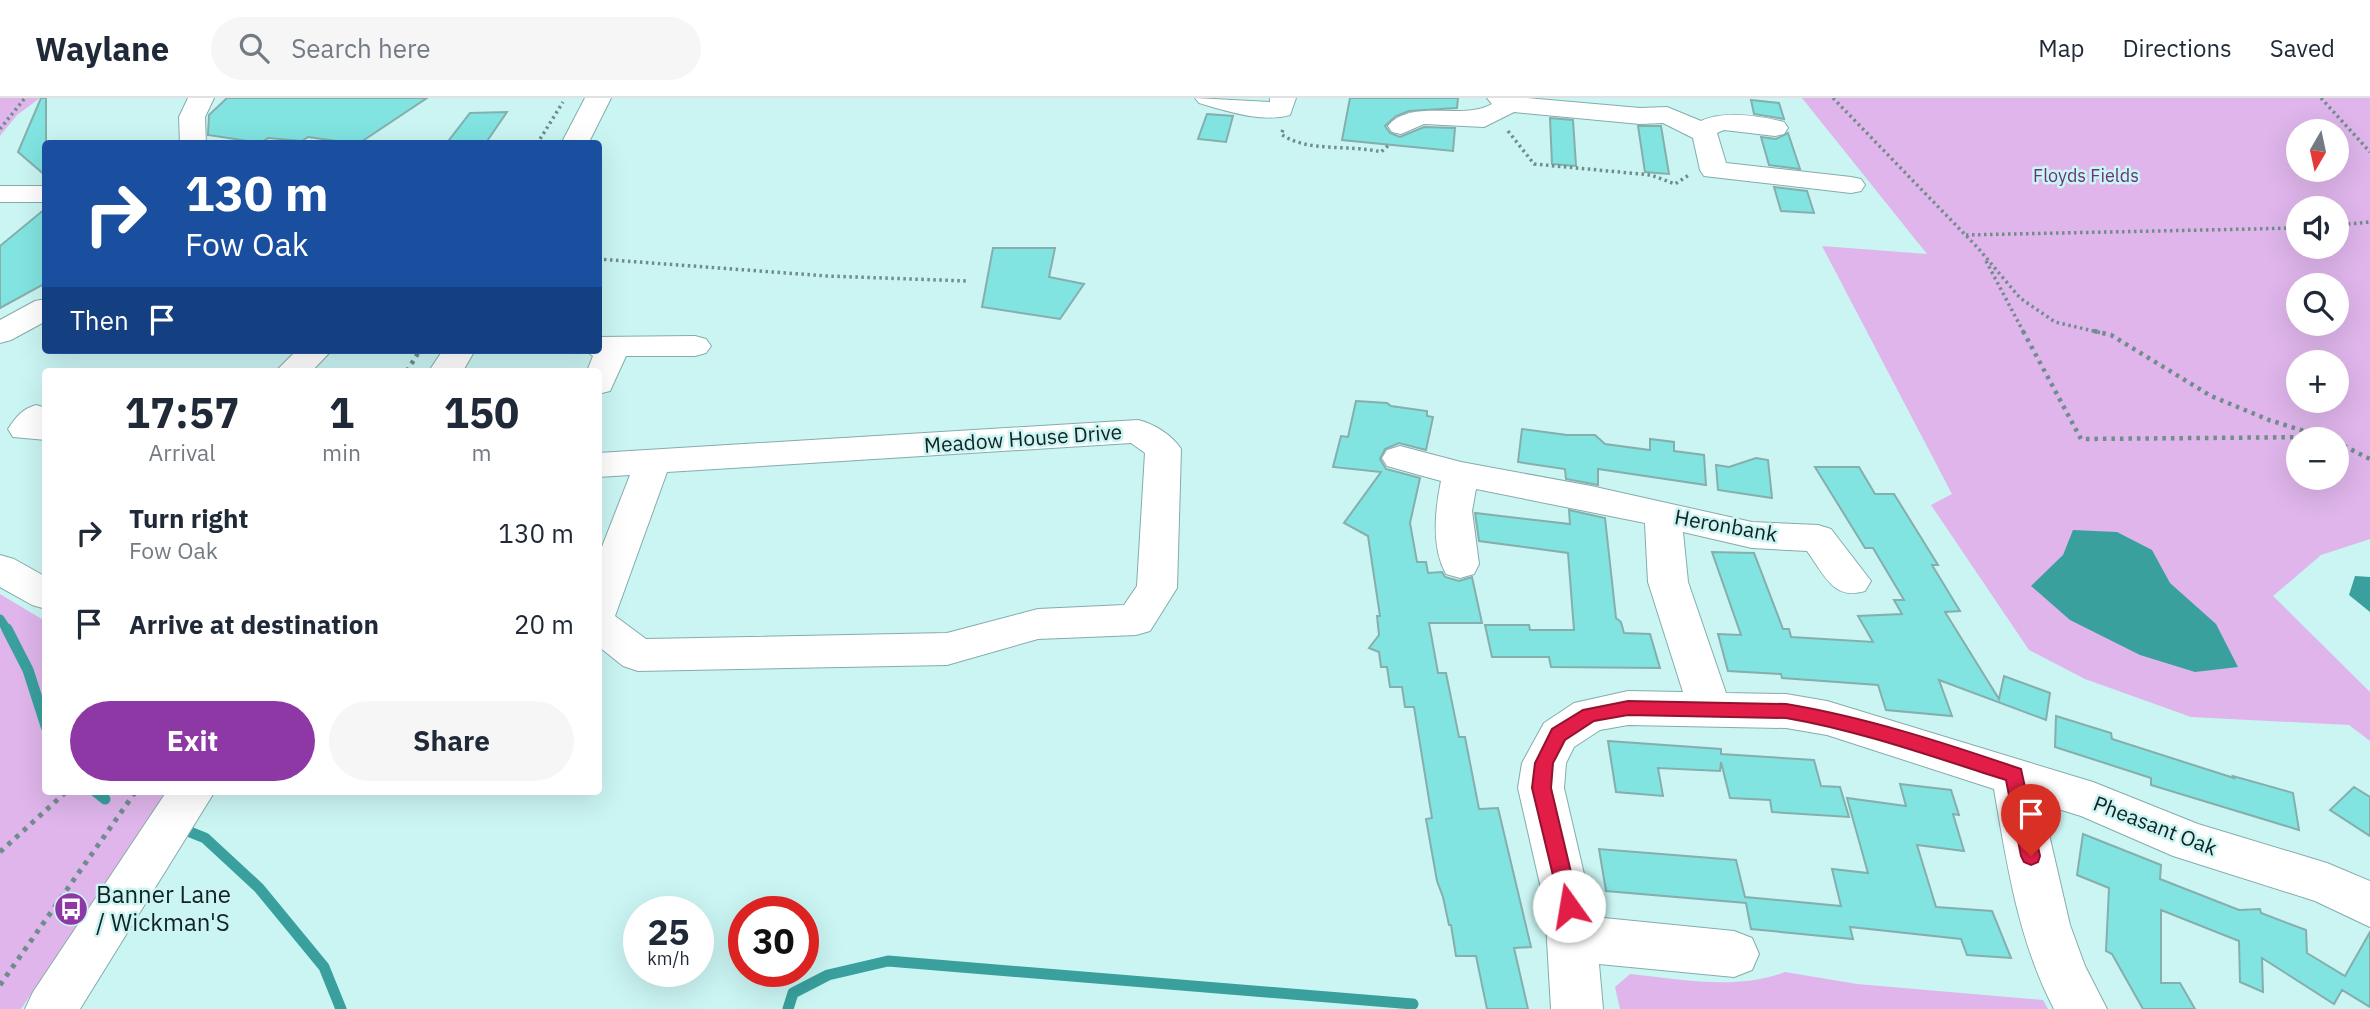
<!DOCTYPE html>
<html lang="en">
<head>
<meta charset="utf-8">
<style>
  body { margin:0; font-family:"IBM Plex Sans",sans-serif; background:#f6f6f7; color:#1f2937; height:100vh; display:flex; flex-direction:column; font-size:26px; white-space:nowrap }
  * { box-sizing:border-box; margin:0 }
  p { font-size:23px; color:#747a83 }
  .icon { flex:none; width:38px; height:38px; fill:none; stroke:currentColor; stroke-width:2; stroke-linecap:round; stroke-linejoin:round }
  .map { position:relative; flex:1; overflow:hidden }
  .panel { position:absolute; left:42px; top:270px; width:560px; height:427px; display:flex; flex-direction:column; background:#fff; border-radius:7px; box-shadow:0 7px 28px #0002 }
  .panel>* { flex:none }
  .banner { position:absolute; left:42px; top:42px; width:560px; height:214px; border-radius:7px; box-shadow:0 7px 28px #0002; background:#1a4fa0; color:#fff; overflow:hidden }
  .needle { width:46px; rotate:189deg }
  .controls { position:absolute; left:2286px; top:21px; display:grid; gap:14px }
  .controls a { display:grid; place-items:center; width:63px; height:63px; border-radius:50%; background:#fff; box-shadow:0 7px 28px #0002; font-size:35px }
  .speed { position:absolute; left:623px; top:798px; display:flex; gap:14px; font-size:35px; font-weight:700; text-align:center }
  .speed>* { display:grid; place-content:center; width:91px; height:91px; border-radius:50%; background:#fff; box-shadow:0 7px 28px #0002; line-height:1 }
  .speed small { font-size:18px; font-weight:400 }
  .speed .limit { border:10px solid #d22; background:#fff; color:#111 }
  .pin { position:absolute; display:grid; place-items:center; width:60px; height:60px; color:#fff; margin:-72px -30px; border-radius:50% 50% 50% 0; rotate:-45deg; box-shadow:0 0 7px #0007 }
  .pin .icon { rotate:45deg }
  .me { position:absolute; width:77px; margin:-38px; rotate:347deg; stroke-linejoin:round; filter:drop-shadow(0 0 5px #0008) }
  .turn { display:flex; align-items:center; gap:24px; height:147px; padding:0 28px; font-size:32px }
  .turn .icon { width:91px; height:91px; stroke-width:2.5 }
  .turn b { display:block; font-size:49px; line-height:60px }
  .then { display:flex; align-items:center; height:66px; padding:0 28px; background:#0003; gap:14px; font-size:26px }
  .eta { display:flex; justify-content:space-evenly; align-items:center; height:119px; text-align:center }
  .eta b { font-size:42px; font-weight:700; line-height:49px }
  .primary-button { display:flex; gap:14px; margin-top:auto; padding:14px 28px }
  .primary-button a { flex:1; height:80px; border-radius:42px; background:#8e38a5; color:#fff; font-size:28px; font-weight:700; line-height:80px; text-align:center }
  .primary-button a+a { background:#f6f6f7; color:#1f2937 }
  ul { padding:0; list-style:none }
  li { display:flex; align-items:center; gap:21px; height:91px; padding:0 28px }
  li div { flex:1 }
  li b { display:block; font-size:26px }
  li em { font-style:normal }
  header { display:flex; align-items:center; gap:42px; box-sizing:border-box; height:98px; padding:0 35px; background:#fff; border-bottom:2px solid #e0e1e3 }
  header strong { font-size:33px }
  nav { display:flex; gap:38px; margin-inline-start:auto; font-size:24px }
  .search { width:490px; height:63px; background:#f6f6f7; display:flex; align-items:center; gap:18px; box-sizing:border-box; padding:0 24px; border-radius:38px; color:#747a83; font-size:26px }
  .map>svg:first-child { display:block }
  .green { fill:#dfb5eb; fill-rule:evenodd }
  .water { fill:#39a09d }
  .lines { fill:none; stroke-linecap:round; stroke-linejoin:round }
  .stream-far1 { stroke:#39a09d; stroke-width:9 }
  .stream { stroke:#39a09d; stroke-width:11 }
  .building { fill:#81e4e1; stroke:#85aeac; stroke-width:2 }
  .minor-casing { stroke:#84acab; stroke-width:2 }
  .path-far2 { stroke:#6f8d8c; stroke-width:3.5; stroke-dasharray:2.5 3.5; stroke-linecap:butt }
  .path-far1 { stroke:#6f8d8c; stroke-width:4.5; stroke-dasharray:3.5 5; stroke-linecap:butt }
  .path { stroke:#6f8d8c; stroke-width:5; stroke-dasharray:4.5 6; stroke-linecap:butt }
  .minor { fill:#fff; fill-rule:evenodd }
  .route { fill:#e11d48; stroke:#92132f; stroke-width:2 }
  .labels { text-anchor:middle; stroke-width:5; stroke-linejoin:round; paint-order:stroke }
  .far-park-label { font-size:18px; fill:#6a3478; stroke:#caf5f3 }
  .street-label { font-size:21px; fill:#122222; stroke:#caf5f3 }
  .near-poi-label { font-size:24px; fill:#122222; stroke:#caf5f3; text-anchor:start }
</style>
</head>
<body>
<header>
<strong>Waylane</strong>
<div class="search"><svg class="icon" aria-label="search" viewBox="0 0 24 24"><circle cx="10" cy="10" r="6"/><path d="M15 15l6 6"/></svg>Search here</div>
<nav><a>Map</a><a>Directions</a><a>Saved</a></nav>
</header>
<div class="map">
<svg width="2370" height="911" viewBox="0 0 2370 911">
  <rect width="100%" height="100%" fill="#caf5f3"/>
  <path class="green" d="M 0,0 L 40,0 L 17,17 L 0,38 Z
    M 1802,0 L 2370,0 L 2370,441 L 2321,457 L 2273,498 L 2370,594 L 2370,643 L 2349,627 L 2191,619 L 2085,581 L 2029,552 L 1931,407 L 1952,396 L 1822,148 L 1927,156 ZM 2298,33 L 2336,33 L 2336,72 L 2298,72 ZM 2298,110 L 2336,110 L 2336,149 L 2298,149 ZM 2298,187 L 2336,187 L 2336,226 L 2298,226 ZM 2298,264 L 2336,264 L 2336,303 L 2298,303 ZM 2298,341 L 2336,341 L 2336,380 L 2298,380 Z
    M 0,496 L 45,523 L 46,693 L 167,693 L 21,911 L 0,911 Z
    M 1785,874 L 1857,886 L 2043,902 L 2048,911 L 1620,911 L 1615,889 L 1630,876 C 1681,881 1735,893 1785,874 Z"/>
  <path class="water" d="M 2073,432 L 2117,434 L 2152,452 L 2170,485 L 2216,526 L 2238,569 L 2195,574 L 2140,557 L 2070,522 L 2031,488 L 2063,457 Z
    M 2355,478 L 2370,479 L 2370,514 L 2349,497 Z"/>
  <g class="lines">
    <path class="stream-far1" d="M 0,521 L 8,533"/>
    <path class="stream" d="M 7,531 L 28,572 L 46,628
      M 95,693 L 105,701
      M 180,730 L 205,740 L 259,790 L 324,869 L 341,911
      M 788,911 L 793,895 L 828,877 L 888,863 L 1413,906"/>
  </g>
  <path class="building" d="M 41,0 L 46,0 L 46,78 L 18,54 Z
    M 227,0 L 427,0 L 358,46 L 308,39 L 302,43 L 268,40 L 261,45 L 208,37 L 209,17 Z
    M 1350,0 L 1458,0 L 1457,10 L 1409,13 L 1396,18 L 1385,28 L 1390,35 L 1400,39 L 1424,29 L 1455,30 L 1453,53 L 1342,42 Z
    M 1751,2 L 1779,5 L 1784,21 L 1754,16 Z
    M 507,14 L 485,46 L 446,46 L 470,15 Z
    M 1207,16 L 1233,18 L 1226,44 L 1198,41 Z
    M 1550,20 L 1573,22 L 1576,68 L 1552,66 Z
    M 1638,28 L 1661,28 L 1669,76 L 1645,74 Z
    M 1788,35 L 1800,71 L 1769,67 L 1761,39 L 1776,41 Z
    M 1774,89 L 1807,93 L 1814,115 L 1781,113 Z
    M 46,110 L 46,185 L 0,210 L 0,148 Z
    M 993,150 L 1055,150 L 1049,179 L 1084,186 L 1060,221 L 982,209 Z
    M 1356,303 L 1387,305 L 1391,308 L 1427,313 L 1427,318 L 1433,319 L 1426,352 L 1399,345 L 1385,351 L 1380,361 L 1386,371 L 1420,380 L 1410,425 L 1417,464 L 1426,464 L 1428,475 L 1442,474 L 1445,479 L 1459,483 L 1472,479 L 1482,525 L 1429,525 L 1438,575 L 1446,575 L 1459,639 L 1465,639 L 1479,711 L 1498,710 L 1531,849 L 1514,850 L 1528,911 L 1487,911 L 1476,858 L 1456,858 L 1451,827 L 1449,827 L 1443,799 L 1437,783 L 1426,721 L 1432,720 L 1414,609 L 1405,609 L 1402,589 L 1390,589 L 1387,569 L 1381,569 L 1379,554 L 1369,550 L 1379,537 L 1377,518 L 1380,518 L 1368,438 L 1344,425 L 1381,374 L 1333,369 L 1341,338 L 1348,339 Z
    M 1522,331 L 1567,337 L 1595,337 L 1605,346 L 1650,352 L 1650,341 L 1674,344 L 1674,353 L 1704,357 L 1706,387 L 1598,371 L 1598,387 L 1566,381 L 1565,371 L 1518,364 Z
    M 1756,360 L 1768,362 L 1772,400 L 1718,392 L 1716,367 L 1729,369 Z
    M 1815,369 L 1859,369 L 1875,396 L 1894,396 L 1938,467 L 1932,467 L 1960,513 L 1945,514 L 1999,601 L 2004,578 L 2050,595 L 2046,622 L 1939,582 L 1952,618 L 1886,612 L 1878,587 L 1782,580 L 1781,576 L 1728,573 L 1718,536 L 1741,537 L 1712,454 L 1754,455 L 1783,531 L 1789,531 L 1791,539 L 1873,544 L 1858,518 L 1902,516 L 1894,502 L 1904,502 L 1873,450 L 1865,450 Z
    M 1569,412 L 1605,420 L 1616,520 L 1621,524 L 1624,535 L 1650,536 L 1660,570 L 1551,569 L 1549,559 L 1492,559 L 1485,527 L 1529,527 L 1530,532 L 1574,532 L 1568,455 L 1479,443 L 1475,415 L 1570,426 Z
    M 2056,618 L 2111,635 L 2112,641 L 2234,680 L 2233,678 L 2293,695 L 2299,732 L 2151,687 L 2151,680 L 2055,649 Z
    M 1608,643 L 1721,651 L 1721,656 L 1814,662 L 1821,688 L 1840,689 L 1849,719 L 1772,714 L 1770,702 L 1730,700 L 1721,664 L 1720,673 L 1658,670 L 1663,698 L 1616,694 Z
    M 1900,686 L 1951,692 L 1959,717 L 1953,716 L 1964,753 L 1917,747 L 1936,809 L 1992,813 L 2011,860 L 1967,857 L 1961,841 L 1850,829 L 1853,841 L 1751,831 L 1746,805 L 1606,793 L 1599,751 L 1736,762 L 1745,799 L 1841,808 L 1832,771 L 1868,775 L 1847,700 L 1906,708 Z
    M 2354,689 L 2370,699 L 2370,738 L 2330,712 Z
    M 2083,736 L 2161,767 L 2160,781 L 2239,812 L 2260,811 L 2261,815 L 2306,832 L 2307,855 L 2345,878 L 2370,834 L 2370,909 L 2342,892 L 2334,906 L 2262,860 L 2263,894 L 2240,884 L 2239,843 L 2161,812 L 2161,885 L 2180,885 L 2195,911 L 2143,911 L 2112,856 L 2106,853 L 2109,790 L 2077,777 Z"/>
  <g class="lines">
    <g class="minor-casing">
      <path id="minor" d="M 188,0 L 214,0 L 205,19 L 206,46 L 180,46 L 179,19 Z
        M 585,0 L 611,0 L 588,46 L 561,46 Z
        M 1195,0 L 1270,4 L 1270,0 L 1296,0 L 1290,17 C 1261,25 1227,13 1199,5 Z
        M 1487,0 L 1527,0 L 1640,10 L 1667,9 L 1701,23 C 1725,12 1759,18 1784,24 L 1788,30 L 1784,36 L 1775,38 L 1724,32 L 1717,35 L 1726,65 L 1851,79 L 1861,81 L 1865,87 L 1861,93 L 1851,95 L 1704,78 L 1700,72 L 1693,40 L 1663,25 L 1640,26 L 1514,14 L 1484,29 L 1424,26 L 1401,36 L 1392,34 L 1388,28 C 1411,0 1462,23 1492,6 Z
        M 0,88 L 46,88 L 46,104 L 0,104 Z
        M 46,201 L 46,223 L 11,242 L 0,245 L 0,222 L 35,203 Z
        M 695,238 L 706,241 L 711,248 L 706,255 L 695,258 L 626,258 L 610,293 L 598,296 L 598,273 L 587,273 L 593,258 L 584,252 L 598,252 L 598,239 Z
        M 297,252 L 332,252 L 312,273 L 276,273 Z
        M 443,252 L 475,252 L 463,273 L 429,273 Z
        M 36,307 L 46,310 L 46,342 L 13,339 L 8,331 C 16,319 22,311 36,307 Z
        M 1138,322 C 1154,326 1171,336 1181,351 L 1177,490 L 1150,533 L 1136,537 L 1038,541 L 947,567 L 638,573 L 623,568 L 598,548 L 598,459 L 630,377 L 598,379 L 598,355 ZM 1131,345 L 1145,355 L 1137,488 L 1124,507 L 1038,511 L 947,535 L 646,541 L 615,518 L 667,374 Z
        M 1400,348 L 1461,364 L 1591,388 L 1752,424 L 1818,427 L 1831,431 L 1871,483 L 1865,493 C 1833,503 1824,476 1807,453 L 1752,450 L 1683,434 L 1688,484 L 1726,595 L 1786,596 L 1827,603 L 2093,684 L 2198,726 L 2327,765 L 2370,783 L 2370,829 L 2315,803 L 2173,758 L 2081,718 L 2042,706 L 2070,827 L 2085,868 L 2107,911 L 2054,911 C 2018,842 2007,766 1994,691 L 1827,637 L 1786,630 L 1628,627 L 1600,632 L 1574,649 L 1566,665 L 1564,690 L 1594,819 L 1734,833 L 1752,840 L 1759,856 L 1752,872 L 1734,879 L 1599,866 L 1603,911 L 1551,911 L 1545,808 L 1518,690 L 1522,665 L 1544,625 L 1574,605 L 1628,593 L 1683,594 L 1648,484 L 1645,425 L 1476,391 L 1472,413 L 1479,466 L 1474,476 L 1460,480 L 1446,476 C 1431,449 1435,412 1441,383 L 1387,368 L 1382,360 L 1387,352 Z
        M 0,457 L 14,461 L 46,479 L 46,511 L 32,507 L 0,489 Z
        M 167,693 L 215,693 L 80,911 L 25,911 L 33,894 Z"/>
    </g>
    <path class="path-far2" d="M 1833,0 L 1978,150 L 2020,200 L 2055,224 L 2102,235
      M 2321,0 L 2370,54
      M 0,31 L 25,0
      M 1283,32 L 1281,36 C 1307,55 1350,46 1381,54 L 1390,46
      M 1508,33 L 1534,66 L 1651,77 L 1675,86 L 1689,77
      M 537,46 L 563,4
      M 2336,127 L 2370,124
      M 1966,137 L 2298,130
      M 598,161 L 827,178 L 967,183
      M 1986,163 L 2024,235"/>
    <path class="path-far1" d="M 2023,233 L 2081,341 L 2319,339
      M 2094,233 L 2111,237 L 2211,298 L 2269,322 L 2330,341
      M 407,273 L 420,252
      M 2336,344 L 2370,361"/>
    <path class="path" d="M 0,754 L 67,693
      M 0,887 L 136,693"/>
    <use href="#minor" class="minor"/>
  </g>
  <path class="route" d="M 1628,603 L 1786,606 C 1865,619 1945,645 2021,671 L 2040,758 L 2038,764 L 2031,767 L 2024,764 L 2021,758 L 2006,682 C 1933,659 1861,633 1786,620 L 1628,617 L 1594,623 L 1565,642 L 1553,665 L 1551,690 L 1579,808 L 1576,815 L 1569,817 L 1562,815 L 1532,690 L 1535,665 L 1552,631 L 1583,612 Z"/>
  <defs>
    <g id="bus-disc" transform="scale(1.75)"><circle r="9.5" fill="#8e38a5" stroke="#caf5f3"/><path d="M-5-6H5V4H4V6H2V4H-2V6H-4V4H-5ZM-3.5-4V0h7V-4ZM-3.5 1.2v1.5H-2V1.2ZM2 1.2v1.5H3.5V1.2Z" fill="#fff"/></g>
  </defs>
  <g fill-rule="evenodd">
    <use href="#bus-disc" x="71" y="811"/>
  </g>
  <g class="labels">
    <g class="far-park-label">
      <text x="2086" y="84">Floyds Fields</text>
    </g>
    <g class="street-label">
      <text transform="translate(1023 341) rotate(-4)" y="7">Meadow House Drive</text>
      <text transform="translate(1726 428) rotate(10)" y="7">Heronbank</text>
      <text transform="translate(2155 728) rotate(21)" y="7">Pheasant Oak</text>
    </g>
    <g class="near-poi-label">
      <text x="96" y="805">Banner Lane<tspan x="96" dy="28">/ Wickman'S</tspan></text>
    </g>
  </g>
</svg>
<div class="controls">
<a><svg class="needle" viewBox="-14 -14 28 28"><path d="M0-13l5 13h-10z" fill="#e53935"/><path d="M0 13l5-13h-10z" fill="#747a83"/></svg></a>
<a><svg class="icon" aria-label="sound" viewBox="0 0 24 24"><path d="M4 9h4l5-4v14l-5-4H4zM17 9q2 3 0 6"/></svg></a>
<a><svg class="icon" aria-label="search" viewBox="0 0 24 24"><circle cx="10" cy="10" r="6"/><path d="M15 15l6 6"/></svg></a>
<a>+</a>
<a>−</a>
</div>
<div class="speed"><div>25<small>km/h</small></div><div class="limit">30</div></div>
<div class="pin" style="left:2031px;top:758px;background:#d93025"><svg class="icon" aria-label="arrive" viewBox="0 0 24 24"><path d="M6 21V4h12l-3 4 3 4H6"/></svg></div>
<svg class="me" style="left:1569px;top:808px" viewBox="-20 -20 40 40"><circle r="19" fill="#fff"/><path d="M0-13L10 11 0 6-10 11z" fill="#e11d48"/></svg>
<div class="banner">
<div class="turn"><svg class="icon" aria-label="right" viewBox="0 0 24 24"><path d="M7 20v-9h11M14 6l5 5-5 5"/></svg><div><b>130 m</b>Fow Oak</div></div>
<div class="then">Then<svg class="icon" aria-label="arrive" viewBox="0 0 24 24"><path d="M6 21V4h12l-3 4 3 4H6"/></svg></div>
</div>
<section class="panel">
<div class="eta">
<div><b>17:57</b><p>Arrival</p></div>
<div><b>1</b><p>min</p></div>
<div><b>150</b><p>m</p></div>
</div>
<ul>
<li><svg class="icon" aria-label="right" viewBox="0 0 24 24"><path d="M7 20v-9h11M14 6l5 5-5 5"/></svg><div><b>Turn right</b><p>Fow Oak</p></div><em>130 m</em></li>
<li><svg class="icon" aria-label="arrive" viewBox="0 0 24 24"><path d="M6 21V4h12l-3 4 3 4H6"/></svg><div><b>Arrive at destination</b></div><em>20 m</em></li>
</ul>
<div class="primary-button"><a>Exit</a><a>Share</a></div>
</section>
</div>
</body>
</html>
